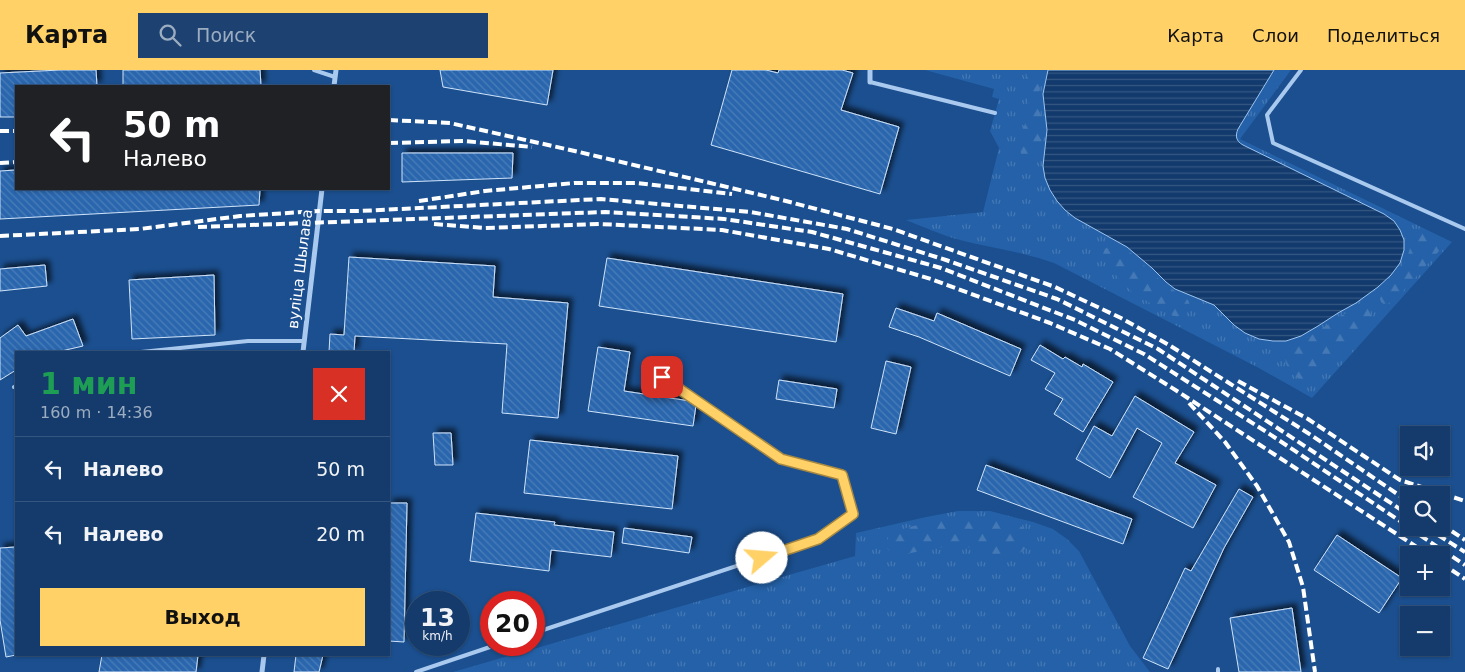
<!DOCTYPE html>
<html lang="ru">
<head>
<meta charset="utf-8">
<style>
  body { margin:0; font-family:"DejaVu Sans",sans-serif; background:#1d4271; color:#f1f3f6; height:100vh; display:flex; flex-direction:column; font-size:19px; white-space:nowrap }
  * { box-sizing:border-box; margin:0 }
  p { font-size:16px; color:#9dadc1 }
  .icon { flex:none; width:28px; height:28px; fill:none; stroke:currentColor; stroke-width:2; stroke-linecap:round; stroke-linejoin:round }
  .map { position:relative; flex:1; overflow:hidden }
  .details { position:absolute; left:15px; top:281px; width:375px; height:305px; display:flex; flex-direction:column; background:#143b6b; border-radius:0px; box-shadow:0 1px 4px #0004,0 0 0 1px #33557e }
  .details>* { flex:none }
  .hud { position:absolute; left:15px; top:15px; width:375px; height:105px; border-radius:0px; box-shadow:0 1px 4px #0004,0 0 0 1px #33557e; background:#202124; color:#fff; overflow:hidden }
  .controls { position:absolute; left:1400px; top:356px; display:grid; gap:10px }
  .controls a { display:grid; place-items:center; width:50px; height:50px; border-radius:0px; background:#143b6b; box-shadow:0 1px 4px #0004,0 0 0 1px #33557e; font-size:25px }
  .speed { position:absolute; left:405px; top:521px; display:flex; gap:10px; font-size:25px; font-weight:700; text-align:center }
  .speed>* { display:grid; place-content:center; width:65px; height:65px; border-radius:50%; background:#143b6b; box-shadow:0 1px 4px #0004,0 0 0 1px #33557e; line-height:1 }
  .speed small { font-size:12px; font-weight:400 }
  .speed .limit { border:8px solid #d22; background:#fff; color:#111 }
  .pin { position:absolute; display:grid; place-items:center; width:42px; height:42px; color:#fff; margin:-21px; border-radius:10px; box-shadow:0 2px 8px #0006 }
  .me { position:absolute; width:55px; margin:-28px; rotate:72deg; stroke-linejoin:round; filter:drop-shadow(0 0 4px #0008) }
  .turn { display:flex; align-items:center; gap:18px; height:105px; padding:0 25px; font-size:22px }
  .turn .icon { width:65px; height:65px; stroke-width:2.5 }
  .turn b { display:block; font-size:35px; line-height:42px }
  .round { display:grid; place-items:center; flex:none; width:52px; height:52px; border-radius:0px; background:#1d4271 }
  .head { display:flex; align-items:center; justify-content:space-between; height:85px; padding:0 25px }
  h1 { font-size:30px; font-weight:700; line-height:38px; color:#1e9e55 }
  .cta { display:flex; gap:10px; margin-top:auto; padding:10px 25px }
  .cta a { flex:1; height:58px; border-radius:0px; background:#ffd166; color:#111; font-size:20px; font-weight:700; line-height:58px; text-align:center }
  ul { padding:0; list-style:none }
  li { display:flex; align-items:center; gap:15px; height:65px; padding:0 25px; border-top:1px solid #33557e }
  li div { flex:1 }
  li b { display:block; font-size:19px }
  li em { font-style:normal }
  header { display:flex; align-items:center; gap:30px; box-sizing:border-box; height:70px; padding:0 25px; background:#ffd166; color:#111 }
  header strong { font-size:24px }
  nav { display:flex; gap:28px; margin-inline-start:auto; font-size:18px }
  .search { width:350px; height:45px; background:#1d4271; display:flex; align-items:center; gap:12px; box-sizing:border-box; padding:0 18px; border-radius:0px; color:#9dadc1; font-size:19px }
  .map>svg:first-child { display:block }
  .grass { fill:url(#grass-tufts) }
  .forest { fill:url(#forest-firs) }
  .water { fill:url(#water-rules); stroke:#9cc4f0 }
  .building { fill:url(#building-back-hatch); stroke:#cfe3fa; filter:url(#shadow) }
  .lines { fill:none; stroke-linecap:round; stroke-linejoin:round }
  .service { stroke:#a9c9ee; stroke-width:4 }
  .minor { stroke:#a9c9ee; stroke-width:5 }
  .rail { stroke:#fff; stroke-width:4; stroke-dasharray:9 4; stroke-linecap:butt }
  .route-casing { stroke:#a68842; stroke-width:12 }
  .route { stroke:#ffd166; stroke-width:9 }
  .labels { text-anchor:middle; stroke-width:5; stroke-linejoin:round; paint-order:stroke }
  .street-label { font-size:15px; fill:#fff; stroke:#1b4f8f }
</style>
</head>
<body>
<header>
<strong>Карта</strong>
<div class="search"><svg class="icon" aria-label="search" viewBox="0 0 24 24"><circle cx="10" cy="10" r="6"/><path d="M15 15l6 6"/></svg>Поиск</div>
<nav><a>Карта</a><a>Слои</a><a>Поделиться</a></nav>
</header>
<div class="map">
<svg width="1465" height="602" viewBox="0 0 1465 602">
  <defs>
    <pattern id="grass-tufts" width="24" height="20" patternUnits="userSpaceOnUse" patternTransform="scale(1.25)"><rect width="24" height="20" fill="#2461a8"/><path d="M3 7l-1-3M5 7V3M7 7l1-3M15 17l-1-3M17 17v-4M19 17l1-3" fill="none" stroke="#4579b5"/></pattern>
    <pattern id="forest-firs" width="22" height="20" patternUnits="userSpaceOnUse" patternTransform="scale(1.25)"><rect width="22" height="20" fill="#2461a8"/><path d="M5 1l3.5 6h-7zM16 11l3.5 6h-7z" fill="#4579b5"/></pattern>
    <pattern id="water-rules" width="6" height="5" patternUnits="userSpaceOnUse" patternTransform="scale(1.25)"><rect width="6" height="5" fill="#123a6d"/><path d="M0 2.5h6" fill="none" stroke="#365883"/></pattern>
    <pattern id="building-back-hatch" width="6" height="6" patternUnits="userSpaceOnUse" patternTransform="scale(1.25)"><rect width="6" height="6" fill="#2a66ad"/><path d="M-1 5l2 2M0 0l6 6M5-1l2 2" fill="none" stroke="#4a7db9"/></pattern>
    <filter id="shadow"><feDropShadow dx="4.5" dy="-4.5" stdDeviation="2.5" flood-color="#0009"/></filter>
  </defs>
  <rect width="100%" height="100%" fill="#1b4f8f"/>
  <path class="grass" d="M 925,0 L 1291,0 L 1240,69 L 1452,172 L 1312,328 L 1257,297 L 1054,193 C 1023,182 991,178 960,170 C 941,165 924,157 906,150 L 983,142 L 999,78 L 990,61 L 999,29 L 992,27 L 994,19 Z
    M 958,441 L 990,441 L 1033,452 L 1053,459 L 1067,469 L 1079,481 L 1130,576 L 1150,602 L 453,602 L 855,486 L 856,463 L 926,447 Z"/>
  <path class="forest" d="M 1027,0 L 1044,0 C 1041,10 1039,20 1039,30 C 1039,48 1051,71 1036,86 C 1033,89 1029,91 1026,89 C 1012,84 1028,50 1028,39 C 1028,25 1025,13 1027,0 Z
    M 1419,163 C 1428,162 1435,165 1441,172 L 1439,181 L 1395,230 L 1385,235 L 1381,232 L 1379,226 L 1381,221 L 1401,198 L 1407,188 L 1413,168 Z
    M 1115,175 L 1131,183 L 1163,213 L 1188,230 L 1190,235 L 1187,242 L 1177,247 L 1171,245 L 1135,224 L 1121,212 L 1105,190 L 1103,184 L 1105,179 L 1109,176 Z
    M 1362,235 L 1366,236 C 1385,252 1347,273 1338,282 C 1327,291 1325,309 1308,310 C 1289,311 1275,283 1295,273 C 1300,270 1307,269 1312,265 C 1328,255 1343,243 1362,235 Z
    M 971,447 C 985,448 1033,451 1030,470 C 1029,476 1023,482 1017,484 C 1001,490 981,478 965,477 C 943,475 922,481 901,485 L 894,483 L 888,480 C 887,476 886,472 888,468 C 896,455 956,448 971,447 Z"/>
  <path class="water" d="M 1048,0 L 1274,0 L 1238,59 C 1235,66 1236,71 1243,75 L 1384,144 L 1394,151 L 1400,160 L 1404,170 L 1404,180 L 1400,193 L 1391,205 L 1378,217 L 1356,233 L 1338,243 L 1318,256 L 1301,266 L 1286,271 L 1273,271 L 1259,269 L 1245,263 L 1234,255 L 1214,235 L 1175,219 L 1166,212 L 1152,198 L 1127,177 L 1075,148 L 1065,140 L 1057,131 L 1050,120 L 1045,108 L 1043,96 L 1047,60 L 1043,24 Z"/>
  <path class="building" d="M 60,0 L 96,0 L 97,16 L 16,16 L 16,47 L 0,47 L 0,3 Z
    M 123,0 L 260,0 L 261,16 L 123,16 Z
    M 440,0 L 553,0 L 547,35 L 443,17 Z
    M 732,0 L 766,0 L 778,3 L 779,0 L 842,0 L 853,3 L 841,40 L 899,57 L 880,124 L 711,75 Z
    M 402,83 L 513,83 L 512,108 L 402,112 Z
    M 16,100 L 16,119 L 260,119 L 259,135 L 0,149 L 0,101 Z
    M 349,187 L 495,196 L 493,227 L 568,233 L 558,348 L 502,343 L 507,274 L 355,266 L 354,282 L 329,282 L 330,264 L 344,265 Z
    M 607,188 L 843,224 L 836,272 L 599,236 Z
    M 45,195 L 47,216 L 0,221 L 0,199 Z
    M 214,205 L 215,265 L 132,269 L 129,210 Z
    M 896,238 L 934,251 L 937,243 L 1021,279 L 1010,306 L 919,267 L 889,257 Z
    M 73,249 L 83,276 L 57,282 L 16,282 L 16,300 L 0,310 L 0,268 L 18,255 L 26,266 Z
    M 1040,275 L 1063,289 L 1065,287 L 1082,297 L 1083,294 L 1113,312 L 1083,362 L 1054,344 L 1063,329 L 1045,319 L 1055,303 L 1031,290 Z
    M 598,277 L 630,282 L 624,321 L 690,331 L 696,335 L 693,356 L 588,341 Z
    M 886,291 L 911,297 L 896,364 L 871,358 Z
    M 779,310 L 837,319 L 834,338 L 776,329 Z
    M 1135,326 L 1194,362 L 1175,393 L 1216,415 L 1193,458 L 1133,427 L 1162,373 L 1137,358 L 1110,408 L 1076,389 L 1094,356 L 1112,366 Z
    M 433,363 L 451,363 L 453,395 L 435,395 Z
    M 530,370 L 678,386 L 672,439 L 524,423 Z
    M 986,395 L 1132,449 L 1123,474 L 977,420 Z
    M 1239,419 L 1253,427 L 1224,478 L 1168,599 L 1143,588 L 1185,498 L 1191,501 Z
    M 389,433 L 407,433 L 404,572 L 389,571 Z
    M 476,443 L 555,452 L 554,455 L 614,462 L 611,487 L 551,480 L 549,501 L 470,491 Z
    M 624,458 L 692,467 L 689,483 L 622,473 Z
    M 1337,465 L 1402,508 L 1379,543 L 1314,500 Z
    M 16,477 L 16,585 L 6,587 L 0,550 L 0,478 Z
    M 1292,538 L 1301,602 L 1239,602 L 1230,548 Z
    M 102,585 L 198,585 L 196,602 L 99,602 Z
    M 296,585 L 323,585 L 319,602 L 294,602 Z"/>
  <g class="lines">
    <path class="service" d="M 314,0 L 335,7
      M 1301,0 L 1267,45 L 1273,73 L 1465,159
      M 870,12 L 995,43
      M 141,282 L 248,271 L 304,271
      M 14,317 L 16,316
      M 534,563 L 818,469 L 853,444 L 841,405 L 781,389 L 662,307
      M 1218,599 L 1218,602
      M 416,602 L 496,575"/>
    <path class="minor" d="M 870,0 L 870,12
      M 334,16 L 336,0
      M 303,282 L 322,119
      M 262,602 L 264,585"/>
    <path class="rail" d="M 389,50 L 450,53 L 579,82 L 782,130 L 893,159 L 1055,217 L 1121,248 L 1169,275 L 1311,365 L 1409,432
      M 0,61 L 16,61
      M 389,73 L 463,71 L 532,77
      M 0,93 L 16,92
      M 419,131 L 485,121 L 574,113 L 637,113 L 732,124
      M 434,154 L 485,158 L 600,154 L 722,160 L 829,179 L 931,209 L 1050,253 L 1110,279 L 1177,321 L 1429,485
      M 198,157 L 605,142 L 724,149 L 812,162 L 941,198 L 1075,250 L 1144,284 L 1265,361 L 1409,457
      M 0,166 L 140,159 L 240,146 L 319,141 L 360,141 L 601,129 L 750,142 L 847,159 L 946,190 L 1057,229 L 1158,279 L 1409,445
      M 1238,311 L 1308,349 L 1400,410 L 1465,431
      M 1189,333 L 1225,372 L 1257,416 L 1289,472 L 1303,517 L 1315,602
      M 1441,454 L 1465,470
      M 1409,458 L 1465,495
      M 1427,458 L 1465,482
      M 1441,493 L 1465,509"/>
  </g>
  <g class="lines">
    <g class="route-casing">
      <path id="route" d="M 662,307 L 781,389 L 842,405 L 853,444 L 818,469 L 762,488"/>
    </g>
    <use href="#route" class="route"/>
  </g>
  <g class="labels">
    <g class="street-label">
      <text transform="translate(300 199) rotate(-83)" y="5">вуліца Шылава</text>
    </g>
  </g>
</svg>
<div class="controls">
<a><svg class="icon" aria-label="sound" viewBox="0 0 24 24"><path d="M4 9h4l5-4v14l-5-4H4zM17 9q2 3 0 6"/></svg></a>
<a><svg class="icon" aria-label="search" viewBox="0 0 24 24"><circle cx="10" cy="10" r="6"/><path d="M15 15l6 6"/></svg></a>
<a>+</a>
<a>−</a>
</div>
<div class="speed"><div>13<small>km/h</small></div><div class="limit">20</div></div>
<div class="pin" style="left:662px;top:307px;background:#d93025"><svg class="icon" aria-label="arrive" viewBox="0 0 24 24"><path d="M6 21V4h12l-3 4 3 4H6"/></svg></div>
<svg class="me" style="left:762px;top:488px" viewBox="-20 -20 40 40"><circle r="19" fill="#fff"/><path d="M0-13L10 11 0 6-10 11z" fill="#ffd166"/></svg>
<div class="hud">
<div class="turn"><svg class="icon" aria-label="left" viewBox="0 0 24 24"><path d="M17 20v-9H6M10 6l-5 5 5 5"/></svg><div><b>50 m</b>Налево</div></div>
</div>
<section class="details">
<div class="head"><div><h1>1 мин</h1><p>160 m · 14:36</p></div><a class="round" style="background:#d93025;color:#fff"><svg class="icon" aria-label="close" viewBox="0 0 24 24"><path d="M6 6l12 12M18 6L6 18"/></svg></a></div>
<ul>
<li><svg class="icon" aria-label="left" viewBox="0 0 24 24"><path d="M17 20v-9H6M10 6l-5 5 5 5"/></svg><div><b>Налево</b></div><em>50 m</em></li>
<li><svg class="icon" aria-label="left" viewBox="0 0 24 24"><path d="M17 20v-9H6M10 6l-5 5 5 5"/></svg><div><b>Налево</b></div><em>20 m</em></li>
</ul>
<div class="cta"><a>Выход</a></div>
</section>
</div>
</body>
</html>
